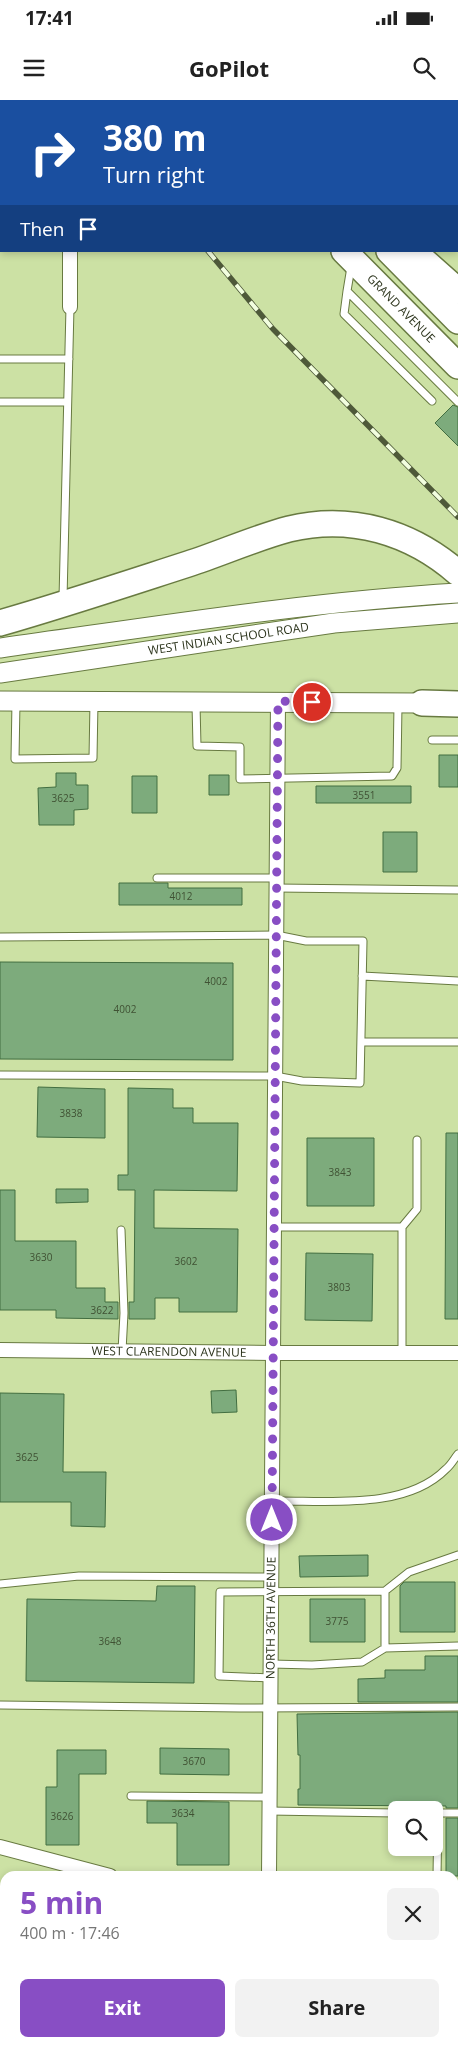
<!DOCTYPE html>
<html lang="en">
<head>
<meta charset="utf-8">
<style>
  body { margin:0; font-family:"Open Sans",sans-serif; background:#f2f2f2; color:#222; height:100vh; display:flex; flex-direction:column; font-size:19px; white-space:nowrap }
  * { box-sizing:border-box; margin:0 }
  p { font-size:16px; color:#767676 }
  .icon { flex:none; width:28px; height:28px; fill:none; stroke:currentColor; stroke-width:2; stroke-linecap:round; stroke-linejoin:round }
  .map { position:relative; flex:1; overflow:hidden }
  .details { position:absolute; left:0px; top:1771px; width:459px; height:176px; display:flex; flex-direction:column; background:#fff; border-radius:15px 15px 0 0; box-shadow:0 2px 8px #0003 }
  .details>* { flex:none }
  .banner { position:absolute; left:0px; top:0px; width:459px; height:152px; box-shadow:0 2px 8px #0003; background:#1a4fa0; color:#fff; overflow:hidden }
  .buttons { position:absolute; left:388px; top:1701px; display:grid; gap:10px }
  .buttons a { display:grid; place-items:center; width:55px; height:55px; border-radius:8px; background:#fff; box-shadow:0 2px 8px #0003; font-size:25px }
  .pin { position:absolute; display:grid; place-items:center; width:42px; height:42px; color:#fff; margin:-21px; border:2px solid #fff; border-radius:50%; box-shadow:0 1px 5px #0007 }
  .me { position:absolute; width:55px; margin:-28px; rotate:0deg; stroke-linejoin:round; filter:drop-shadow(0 0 4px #0008) }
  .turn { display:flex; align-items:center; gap:18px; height:105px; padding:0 20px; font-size:22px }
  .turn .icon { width:65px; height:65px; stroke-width:2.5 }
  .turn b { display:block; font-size:35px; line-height:42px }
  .then { display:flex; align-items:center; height:48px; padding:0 20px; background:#0003; gap:10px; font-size:19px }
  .round { display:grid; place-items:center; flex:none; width:52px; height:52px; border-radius:8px; background:#f2f2f2 }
  .overview { display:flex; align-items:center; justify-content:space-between; height:85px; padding:0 20px }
  h1 { font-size:30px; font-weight:700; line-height:38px; color:#884ec4 }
  .action { display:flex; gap:10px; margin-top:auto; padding:10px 20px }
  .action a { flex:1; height:58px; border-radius:8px; background:#884ec4; color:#fff; font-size:20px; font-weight:700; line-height:58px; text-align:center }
  .action a+a { background:#f2f2f2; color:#222 }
  .status { display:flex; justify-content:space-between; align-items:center; height:35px; padding:0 25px; background:#fff; direction:ltr }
  .status svg { height:14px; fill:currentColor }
  header { display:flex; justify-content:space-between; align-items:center; height:65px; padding:0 20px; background:#fff; font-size:22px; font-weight:700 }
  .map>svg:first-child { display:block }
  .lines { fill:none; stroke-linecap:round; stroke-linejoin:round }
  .canal { stroke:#b184e8; stroke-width:15 }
  .building { fill:#7dab7c; stroke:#426e41 }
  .lane-casing { stroke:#687a41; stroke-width:9 }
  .street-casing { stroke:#687a41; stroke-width:16 }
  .secondary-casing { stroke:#687a41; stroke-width:21 }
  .highway-casing { stroke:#687a41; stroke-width:28 }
  .lane { stroke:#fff; stroke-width:7 }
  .street { stroke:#fff; stroke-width:14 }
  .secondary { stroke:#fff; stroke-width:19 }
  .highway { stroke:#fff; stroke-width:25 }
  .rail-casing { stroke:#4e5939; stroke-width:5.5 }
  .rail { stroke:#f2fedf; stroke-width:4; stroke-dasharray:11; stroke-linecap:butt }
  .route { stroke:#884ec4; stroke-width:9; stroke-dasharray:0 16.2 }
  .labels { text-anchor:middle; stroke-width:4.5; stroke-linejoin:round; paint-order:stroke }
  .number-label { font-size:10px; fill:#405234 }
  .street-label { font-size:12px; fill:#2c341c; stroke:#f2fedf }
</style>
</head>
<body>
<div class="status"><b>17:41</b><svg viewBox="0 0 49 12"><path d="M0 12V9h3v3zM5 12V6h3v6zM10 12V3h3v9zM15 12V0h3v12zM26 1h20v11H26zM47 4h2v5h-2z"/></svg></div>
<header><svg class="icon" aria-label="menu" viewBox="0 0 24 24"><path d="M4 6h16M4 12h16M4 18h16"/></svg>GoPilot<svg class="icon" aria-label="search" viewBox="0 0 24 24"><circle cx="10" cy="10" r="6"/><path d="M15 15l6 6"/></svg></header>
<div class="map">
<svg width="458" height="1947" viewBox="0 0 458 1947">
  <rect width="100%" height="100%" fill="#cce1a4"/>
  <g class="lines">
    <path class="canal" d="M 0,1798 L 5,1799
      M 454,1935 L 458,1937"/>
  </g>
  <path class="building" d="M 453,305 L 458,307 L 458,346 L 435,323 Z
    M 439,655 L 458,655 L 458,687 L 439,687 Z
    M 56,673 L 76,673 L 76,685 L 88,685 L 88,709 L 74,710 L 74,725 L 39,725 L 38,688 L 56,687 Z
    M 209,675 L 229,675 L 229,695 L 209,695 Z
    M 132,676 L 157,676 L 157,713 L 132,713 Z
    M 316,686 L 411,686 L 411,703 L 316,703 Z
    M 383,732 L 417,732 L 417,772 L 383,772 Z
    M 119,783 L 168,783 L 168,788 L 242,788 L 242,805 L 119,805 Z
    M 0,862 L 233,863 L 233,960 L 0,959 Z
    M 38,987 L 105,989 L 105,1038 L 37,1037 Z
    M 128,988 L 173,989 L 173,1008 L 193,1008 L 193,1023 L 238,1023 L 237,1091 L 154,1090 L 154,1128 L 238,1129 L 237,1212 L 179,1212 L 179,1198 L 155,1198 L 155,1219 L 129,1219 L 129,1202 L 134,1202 L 135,1090 L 118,1090 L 118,1075 L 128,1075 Z
    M 446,1033 L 458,1033 L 458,1219 L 445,1219 Z
    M 307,1038 L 374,1038 L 374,1106 L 307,1106 Z
    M 56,1089 L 88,1089 L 88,1102 L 56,1103 Z
    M 0,1090 L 15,1090 L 15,1141 L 76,1141 L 76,1188 L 105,1188 L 105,1202 L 118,1202 L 118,1219 L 56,1218 L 56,1210 L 0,1210 Z
    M 306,1153 L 373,1154 L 372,1221 L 305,1220 Z
    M 236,1290 L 237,1312 L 212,1313 L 211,1291 Z
    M 0,1293 L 64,1294 L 63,1372 L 106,1372 L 105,1427 L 71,1426 L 71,1402 L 0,1402 Z
    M 368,1455 L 368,1476 L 300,1477 L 299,1456 Z
    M 404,1482 L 455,1482 L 455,1532 L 400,1532 L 400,1486 Z
    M 157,1486 L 195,1486 L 194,1583 L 26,1581 L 27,1499 L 156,1501 Z
    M 310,1499 L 365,1499 L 365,1542 L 310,1542 Z
    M 425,1556 L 458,1556 L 458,1602 L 358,1602 L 358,1579 L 385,1578 L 385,1570 L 425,1570 Z
    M 458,1612 L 458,1708 L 446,1708 L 446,1706 L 298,1705 L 298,1689 L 300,1689 L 300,1655 L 298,1655 L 297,1614 Z
    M 160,1648 L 229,1649 L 229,1675 L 160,1674 Z
    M 57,1650 L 106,1650 L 106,1674 L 79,1674 L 79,1745 L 46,1745 L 46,1687 L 57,1687 Z
    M 147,1701 L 229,1702 L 229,1765 L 177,1765 L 177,1723 L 147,1723 Z
    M 446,1718 L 458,1718 L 458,1776 L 446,1776 Z"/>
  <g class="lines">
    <g class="lane-casing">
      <path id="lane" d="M 288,0 L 289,1
        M 297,0 L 297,1
        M 441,1 L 441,0
        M 351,167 L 347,191 L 458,302
        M 347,191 L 344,214 L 432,301
        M 0,259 L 69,259
        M 0,302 L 67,302
        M 63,499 L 70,207
        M 16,602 L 15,659 L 93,658 L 94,602
        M 196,604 L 197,646 L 240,647 L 240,679 L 392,676 L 397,668 L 398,605
        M 432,640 L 458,640
        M 157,778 L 276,778
        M 276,788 L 458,790
        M 0,837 L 276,835 L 306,841 L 363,841 L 360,983 L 302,981 L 275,976 L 0,975
        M 362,876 L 458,881
        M 361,942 L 458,942
        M 274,1127 L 402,1127 L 402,1253
        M 402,1127 L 417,1109 L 417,1040
        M 121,1130 L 124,1213 L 122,1251
        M 272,1401 C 325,1400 405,1411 446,1369 C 451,1365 454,1359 458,1354
        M 0,1484 L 79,1476 L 272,1477
        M 385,1491 L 409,1472 L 458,1455
        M 385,1548 L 458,1546
        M 271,1578 L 219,1576 L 220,1492 L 385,1491 L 385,1548 L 362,1562 L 312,1565 L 271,1564
        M 0,1605 L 240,1608 L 458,1607
        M 131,1696 L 270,1697
        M 269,1711 L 396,1713
        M 434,1713 L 458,1713
        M 437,1776 L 438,1713
        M 454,1811 L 458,1811
        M 454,1880 L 458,1882
        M 331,1947 L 334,1947"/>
    </g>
    <g class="street-casing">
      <g id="street">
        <path d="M 0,14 L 1,16"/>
        <path d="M 70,207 L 70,151"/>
        <path id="s1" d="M 0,1250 L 272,1253 L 458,1253"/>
        <path d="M 0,1747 L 110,1776"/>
        <path id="s2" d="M 269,1776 L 278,601"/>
      </g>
    </g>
    <g class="secondary-casing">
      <g id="secondary">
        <path d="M 0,548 C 152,527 305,502 458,493"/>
        <path id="s3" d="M 0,573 L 334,523 L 458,513"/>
        <path d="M 0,601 L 422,603 L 435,601"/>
      </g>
    </g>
    <g class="highway-casing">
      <g id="highway">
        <path d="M 193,0 L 194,1"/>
        <path d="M 240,0 L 242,1"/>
        <path id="s4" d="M 344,151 L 458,266"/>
        <path d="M 389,151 L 458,221"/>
        <path d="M 413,151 L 458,191"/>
        <path d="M 0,523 C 63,505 126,484 188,464 C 222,453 255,438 289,429 C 351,414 411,432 458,473"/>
        <path d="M 422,603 L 458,604"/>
      </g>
    </g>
    <use href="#lane" class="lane"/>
    <use href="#street" class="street"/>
    <use href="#secondary" class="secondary"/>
    <use href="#highway" class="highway"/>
    <g class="rail-casing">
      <path id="rail" d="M 80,0 L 81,1
        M 208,151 L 273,229 L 458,417"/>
    </g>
    <use href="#rail" class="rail"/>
  </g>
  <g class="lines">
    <path class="route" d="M 272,1420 L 278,601 L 312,602"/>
  </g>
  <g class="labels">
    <g class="number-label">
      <text x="364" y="699">3551</text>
      <text x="63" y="702">3625</text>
      <text x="181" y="800">4012</text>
      <text x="216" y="885">4002</text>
      <text x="125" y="913">4002</text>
      <text x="71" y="1017">3838</text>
      <text x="340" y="1076">3843</text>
      <text x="41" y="1161">3630</text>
      <text x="186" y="1165">3602</text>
      <text x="339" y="1191">3803</text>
      <text x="102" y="1214">3622</text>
      <text x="27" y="1361">3625</text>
      <text x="337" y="1525">3775</text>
      <text x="110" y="1545">3648</text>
      <text x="194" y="1665">3670</text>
      <text x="183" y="1717">3634</text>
      <text x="62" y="1720">3626</text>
    </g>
    <g class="street-label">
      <text dy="4" stroke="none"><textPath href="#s4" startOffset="81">GRAND AVENUE</textPath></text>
      <text dy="4" stroke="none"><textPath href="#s3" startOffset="231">WEST INDIAN SCHOOL ROAD</textPath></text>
      <text dy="4" stroke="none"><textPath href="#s1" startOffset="169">WEST CLARENDON AVENUE</textPath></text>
      <text dy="4" stroke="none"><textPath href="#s2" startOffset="258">NORTH 36TH AVENUE</textPath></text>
    </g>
  </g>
</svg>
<div class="buttons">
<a><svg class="icon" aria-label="search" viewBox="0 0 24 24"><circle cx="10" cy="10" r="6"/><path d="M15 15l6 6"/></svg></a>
</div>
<div class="pin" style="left:312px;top:602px;background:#d93025"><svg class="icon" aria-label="arrive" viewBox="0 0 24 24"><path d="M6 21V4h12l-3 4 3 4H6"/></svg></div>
<svg class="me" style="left:272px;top:1420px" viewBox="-20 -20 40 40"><circle r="17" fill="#884ec4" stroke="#fff" stroke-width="3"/><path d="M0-11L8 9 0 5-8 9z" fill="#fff"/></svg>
<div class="banner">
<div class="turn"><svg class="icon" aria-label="right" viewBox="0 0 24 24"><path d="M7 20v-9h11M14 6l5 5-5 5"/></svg><div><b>380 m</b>Turn right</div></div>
<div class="then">Then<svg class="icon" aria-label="arrive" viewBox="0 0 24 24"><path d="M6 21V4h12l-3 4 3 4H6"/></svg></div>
</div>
<section class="details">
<div class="overview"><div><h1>5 min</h1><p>400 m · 17:46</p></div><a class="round"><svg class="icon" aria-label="close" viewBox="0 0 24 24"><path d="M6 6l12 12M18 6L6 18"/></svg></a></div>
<div class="action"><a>Exit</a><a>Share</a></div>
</section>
</div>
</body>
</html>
